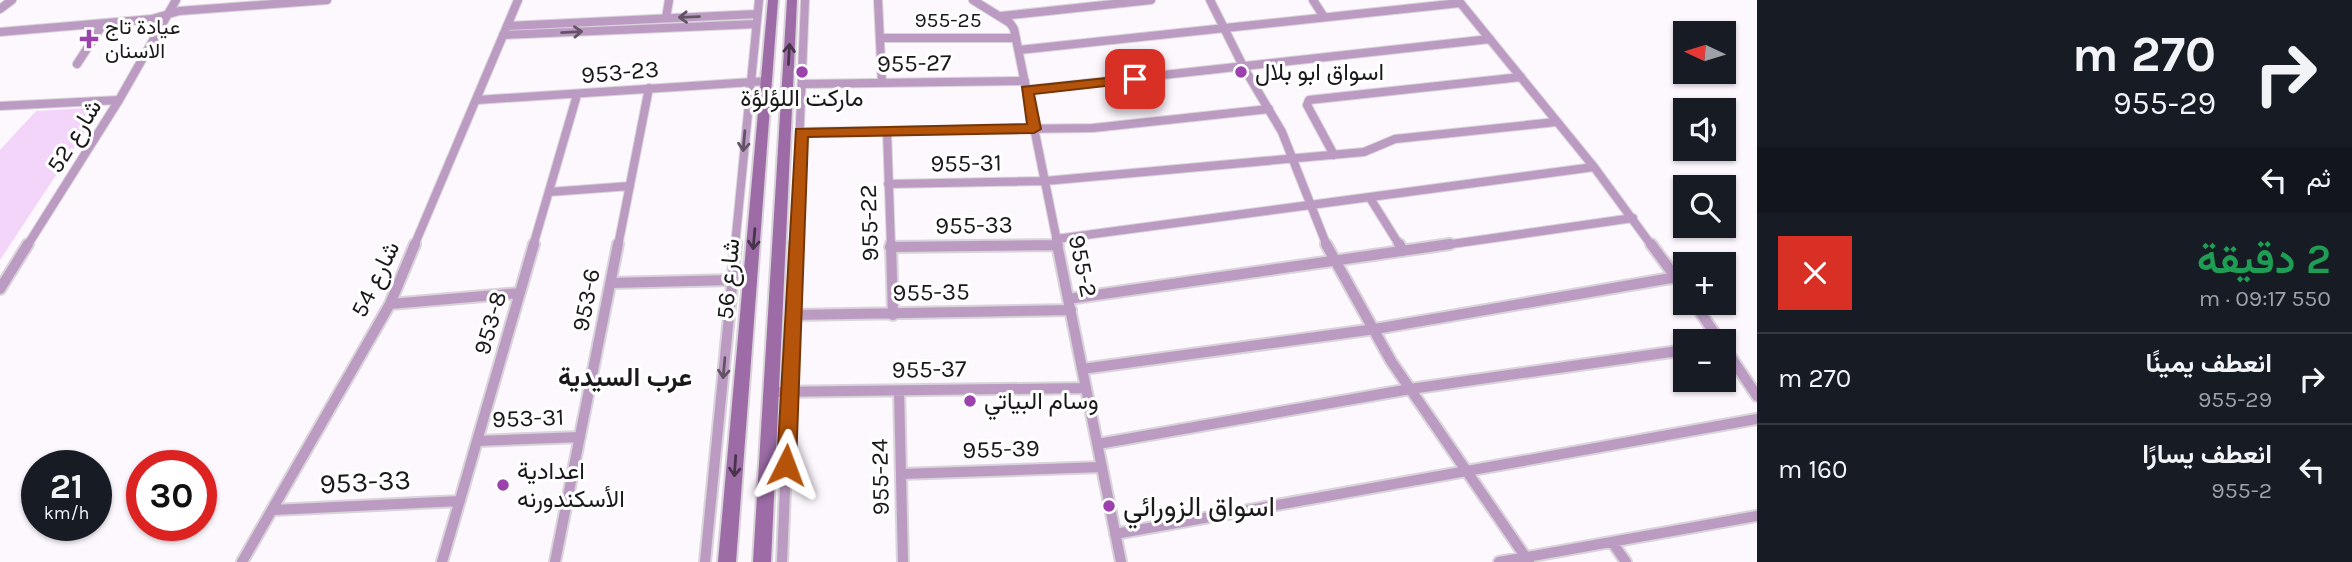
<!DOCTYPE html>
<html lang="ar">
<head>
<meta charset="utf-8">
<style>
  body { margin:0; font-family:Karla,Vazirmatn,sans-serif; background:#20242c; color:#f1f3f6; direction:rtl; height:100vh; display:flex; flex-direction:column; font-size:26px; white-space:nowrap }
  * { box-sizing:border-box; margin:0 }
  p { font-size:23px; color:#9ea1a6 }
  .icon { flex:none; width:38px; height:38px; fill:none; stroke:currentColor; stroke-width:2; stroke-linecap:round; stroke-linejoin:round }
  .map { position:relative; flex:1; overflow:hidden; direction:ltr }
  .details { display:flex; flex-direction:column; background:#171b24; width:595px }
  .details>* { flex:none }
  .hud { background:#171b24; color:#f1f3f6; overflow:hidden }
  .needle { width:46px; rotate:274deg }
  .buttons { position:absolute; left:1673px; top:21px; display:grid; gap:14px }
  .buttons a { display:grid; place-items:center; width:63px; height:63px; border-radius:0px; background:#171b24; box-shadow:0 2px 5px #0004; font-size:35px }
  .speed { position:absolute; left:21px; top:450px; display:flex; gap:14px; font-size:35px; font-weight:700; text-align:center }
  .speed>* { display:grid; place-content:center; width:91px; height:91px; border-radius:50%; background:#171b24; box-shadow:0 2px 5px #0004; line-height:1 }
  .speed small { font-size:18px; font-weight:400 }
  .speed .limit { border:10px solid #d22; background:#fff; color:#111 }
  .pin { position:absolute; display:grid; place-items:center; width:60px; height:60px; color:#fff; margin:-30px; border-radius:14px; box-shadow:0 4px 10px #0006 }
  .me { position:absolute; width:77px; margin:-38px; rotate:3deg; stroke-linejoin:round; filter:drop-shadow(0 0 5px #0008) }
  .turn { display:flex; align-items:center; gap:24px; height:147px; padding:0 21px; font-size:32px }
  .turn .icon { width:91px; height:91px; stroke-width:2.5 }
  .turn b { display:block; font-size:49px; line-height:60px }
  .then { display:flex; align-items:center; height:66px; padding:0 21px; background:#0003; gap:14px; font-size:26px }
  .round { display:grid; place-items:center; flex:none; width:74px; height:74px; border-radius:0px; background:#20242c }
  .head { display:flex; align-items:center; justify-content:space-between; height:119px; padding:0 21px }
  h1 { font-size:42px; font-weight:600; line-height:52px; color:#1e9e55 }
  ul { padding:0; list-style:none }
  li { display:flex; align-items:center; gap:21px; height:91px; padding:0 21px; border-top:2px solid #363941 }
  li div { flex:1 }
  li b { display:block; font-size:26px }
  li em { font-style:normal }
  main { display:flex; flex:1; min-height:0 }
  .map>svg:first-child { display:block }
  .green { fill:#f4d5fa }
  .lines { fill:none; stroke-linecap:round; stroke-linejoin:round }
  .street-far1-casing { stroke:#d9d3da; stroke-width:10 }
  .street-casing { stroke:#d9d3da; stroke-width:14 }
  .secondary-casing { stroke:#d9d3da; stroke-width:4 }
  .street-far1 { stroke:#bc9bc3; stroke-width:8 }
  .street { stroke:#bc9bc3; stroke-width:10 }
  .secondary { fill:#9d6ca7; fill-rule:evenodd }
  .oneway { stroke:#635367 }
  .oneway2 { stroke:#48354c }
  .route { fill:#b45309; stroke:#753606; stroke-width:2 }
  .poi-dot { fill:#9b42ad; stroke:#fff; stroke-width:2.5 }
  .labels { text-anchor:middle; stroke-width:6; stroke-linejoin:round; paint-order:stroke }
  .far-street-label { font-size:21px; fill:#1a181b; stroke:#fff }
  .far-poi-label { font-size:21px; fill:#1a181b; stroke:#fff; text-anchor:start }
  .street-label { font-size:24px; fill:#1a181b; stroke:#fff }
  .poi-label { font-size:24px; fill:#1a181b; stroke:#fff; text-anchor:start }
  .neighbourhood-label { font-size:26px; font-weight:bold; fill:#1a181b; stroke:#fff }
  .near-street-label { font-size:28px; fill:#1a181b; stroke:#fff }
  .near-poi-label { font-size:28px; fill:#1a181b; stroke:#fff; text-anchor:start }
</style>
</head>
<body>
<main>
<section class="details">
<div class="hud">
<div class="turn"><svg class="icon" aria-label="right" viewBox="0 0 24 24"><path d="M7 20v-9h11M14 6l5 5-5 5"/></svg><div><b>270 m</b>955-29</div></div>
<div class="then">ثم<svg class="icon" aria-label="left" viewBox="0 0 24 24"><path d="M17 20v-9H6M10 6l-5 5 5 5"/></svg></div>
</div>
<div class="head"><div><h1>2 دقيقة</h1><p>550 m · 09:17</p></div><a class="round" style="background:#d93025;color:#fff"><svg class="icon" aria-label="close" viewBox="0 0 24 24"><path d="M6 6l12 12M18 6L6 18"/></svg></a></div>
<ul>
<li><svg class="icon" aria-label="right" viewBox="0 0 24 24"><path d="M7 20v-9h11M14 6l5 5-5 5"/></svg><div><b>انعطف يمينًا</b><p>955-29</p></div><em>270 m</em></li>
<li><svg class="icon" aria-label="left" viewBox="0 0 24 24"><path d="M17 20v-9H6M10 6l-5 5 5 5"/></svg><div><b>انعطف يسارًا</b><p>955-2</p></div><em>160 m</em></li>
</ul>
</section>
<div class="map">
<svg width="1757" height="562" viewBox="0 0 1757 562">
  <rect width="100%" height="100%" fill="#fdf7fe"/>
  <path class="green" d="M 101,107 L 0,260 L 0,150 L 36,111 Z"/>
  <g class="lines">
    <g class="street-far1-casing">
      <path id="street-far1" d="M 878,0 L 882,83
        M 973,0 L 1010,23 L 1014,29 L 1058,246
        M 1210,0 L 1244,68 L 1282,132 L 1327,246
        M 1313,0 L 1324,17
        M 1458,0 L 1594,167 L 1652,246
        M 0,9 L 12,0
        M 1001,16 L 1151,0
        M 666,18 L 669,0
        M 507,26 L 757,14
        M 0,32 L 152,19 L 179,11 L 327,0
        M 503,35 L 756,24
        M 880,38 L 1016,38
        M 1019,50 L 1460,3
        M 77,64 L 103,24
        M 803,84 L 1025,81
        M 1027,90 L 1490,39
        M 477,100 L 767,81
        M 0,106 L 119,100
        M 887,131 L 891,246
        M 801,132 L 1093,128 L 1269,109
        M 1334,155 L 1307,105 L 1309,100 L 1521,77
        M 888,184 L 1045,181 L 1364,152 L 1395,139 L 1556,122
        M 549,192 L 630,186
        M 1370,198 L 1400,246
        M 1056,239 L 1594,167
        M 27,246 L 119,100 L 176,0
        M 414,246 L 518,0
        M 533,246 L 577,95
        M 618,246 L 649,88
        M 735,246 L 759,0
        M 795,246 L 805,0
        M 980,246 L 1058,245
        M 1438,246 L 1633,218"/>
    </g>
    <g class="street-casing">
      <path id="street" d="M 891,244 L 893,315
        M 1057,244 L 1121,562
        M 1326,244 L 1391,361 L 1529,562
        M 1399,244 L 1403,251
        M 1651,244 L 1685,290
        M 890,247 L 1058,245
        M 611,283 L 732,280
        M 0,289 L 28,244
        M 1068,299 L 1450,244
        M 1694,303 L 1720,341
        M 390,304 L 520,293
        M 793,315 L 1071,310
        M 1724,347 L 1757,396
        M 1082,369 L 1375,329 L 1677,277
        M 899,391 L 903,562
        M 772,392 L 1086,388
        M 478,441 L 580,437
        M 1098,444 L 1410,389 L 1685,350
        M 901,474 L 1102,467
        M 273,510 L 460,501
        M 1115,534 L 1757,419
        M 1612,542 L 1626,562
        M 242,562 L 390,304 L 415,244
        M 442,562 L 534,244
        M 555,562 L 618,244
        M 705,562 L 736,244
        M 782,562 L 795,244
        M 1499,562 L 1757,516"/>
    </g>
    <g class="secondary-casing">
      <path id="secondary" d="M 768,0 L 778,0 L 736,562 L 718,562 Z
        M 787,0 L 797,0 L 771,562 L 753,562 Z"/>
    </g>
    <use href="#street-far1" class="street-far1"/>
    <use href="#street" class="street"/>
    <use href="#secondary" class="secondary"/>
  </g>
  <defs><path id="oneway-shaft" d="M-6 0H5M1.5-3L5.5 0L1.5 3" fill="none" stroke-width="1.6" stroke-linecap="round" stroke-linejoin="round" transform="scale(1.75)"/></defs>
  <g class="oneway">
    <use href="#oneway-shaft" transform="translate(689 17) rotate(178)"/>
    <use href="#oneway-shaft" transform="translate(572 32) rotate(-3)"/>
    <use href="#oneway-shaft" transform="translate(744 141) rotate(95)"/>
    <use href="#oneway-shaft" transform="translate(724 368) rotate(95)"/>
  </g>
  <g class="oneway2">
    <use href="#oneway-shaft" transform="translate(789 54) rotate(-87)"/>
    <use href="#oneway-shaft" transform="translate(754 239) rotate(95)"/>
    <use href="#oneway-shaft" transform="translate(735 466) rotate(94)"/>
  </g>
  <path class="route" d="M 1135,75 L 1140,76 L 1140,82 L 1034,94 L 1041,129 L 1034,133 L 808,137 L 796,465 L 793,470 L 786,473 L 780,470 L 777,465 L 796,129 L 1027,124 L 1022,87 Z"/>
  <g class="poi-dot">
    <path d="M85.5 28.5h7v7h7v7h-7v7h-7v-7h-7v-7h7z"/>
    <circle cx="802" cy="72" r="7"/>
    <circle cx="1241" cy="72" r="7"/>
    <circle cx="970" cy="401" r="7"/>
    <circle cx="503" cy="485" r="7"/>
    <circle cx="1109" cy="506" r="7"/>
  </g>
  <g class="labels">
    <g class="far-street-label">
      <text x="948" y="27">955-25</text>
    </g>
    <g class="far-poi-label">
      <text x="105" y="34">عيادة تاج<tspan x="105" dy="24">الاسنان</tspan></text>
    </g>
    <g class="street-label">
      <text transform="translate(914 63) rotate(-1)" y="8">955-27</text>
      <text transform="translate(620 72) rotate(-5)" y="8">953-23</text>
      <text transform="translate(74 136) rotate(-58)" y="8">شارع 52</text>
      <text transform="translate(966 163) rotate(-1)" y="8">955-31</text>
      <text transform="translate(869 223) rotate(-92)" y="8">955-22</text>
      <text transform="translate(974 225) rotate(-1)" y="8">955-33</text>
      <text transform="translate(1083 266) rotate(78)" y="8">955-2</text>
      <text transform="translate(375 279) rotate(-64)" y="8">شارع 54</text>
      <text transform="translate(728 279) rotate(-85)" y="8">شارع 56</text>
      <text transform="translate(931 292) rotate(-1)" y="8">955-35</text>
      <text transform="translate(586 300) rotate(-79)" y="8">953-6</text>
      <text transform="translate(490 323) rotate(-74)" y="8">953-8</text>
      <text transform="translate(929 369) rotate(-1)" y="8">955-37</text>
      <text transform="translate(528 418) rotate(-2)" y="8">953-31</text>
      <text transform="translate(1001 449) rotate(-2)" y="8">955-39</text>
      <text transform="translate(880 477) rotate(-91)" y="8">955-24</text>
    </g>
    <g class="poi-label">
      <text x="1255" y="80">اسواق ابو بلال</text>
      <text x="802" y="106" text-anchor="middle">ماركت اللؤلؤة</text>
      <text x="984" y="409">وسام البياتي</text>
      <text x="517" y="479">اعدادية<tspan x="517" dy="28">الأسكندورنه</tspan></text>
    </g>
    <g class="neighbourhood-label">
      <text x="625" y="386">عرب السيدية</text>
    </g>
    <g class="near-street-label">
      <text transform="translate(365 481) rotate(-3)" y="10">953-33</text>
    </g>
    <g class="near-poi-label">
      <text x="1123" y="516">اسواق الزورائي</text>
    </g>
  </g>
</svg>
<div class="buttons">
<a><svg class="needle" viewBox="-14 -14 28 28"><path d="M0-13l5 13h-10z" fill="#e53935"/><path d="M0 13l5-13h-10z" fill="#9ea1a6"/></svg></a>
<a><svg class="icon" aria-label="sound" viewBox="0 0 24 24"><path d="M4 9h4l5-4v14l-5-4H4zM17 9q2 3 0 6"/></svg></a>
<a><svg class="icon" aria-label="search" viewBox="0 0 24 24"><circle cx="10" cy="10" r="6"/><path d="M15 15l6 6"/></svg></a>
<a>+</a>
<a>−</a>
</div>
<div class="speed"><div>21<small>km/h</small></div><div class="limit">30</div></div>
<div class="pin" style="left:1135px;top:79px;background:#d93025"><svg class="icon" aria-label="arrive" viewBox="0 0 24 24"><path d="M6 21V4h12l-3 4 3 4H6"/></svg></div>
<svg class="me" style="left:786px;top:465px" viewBox="-20 -20 40 40"><path d="M0-17L14 15 0 8-14 15z" fill="#b45309" stroke="#fff" stroke-width="4"/></svg>
</div>
</main>
</body>
</html>
